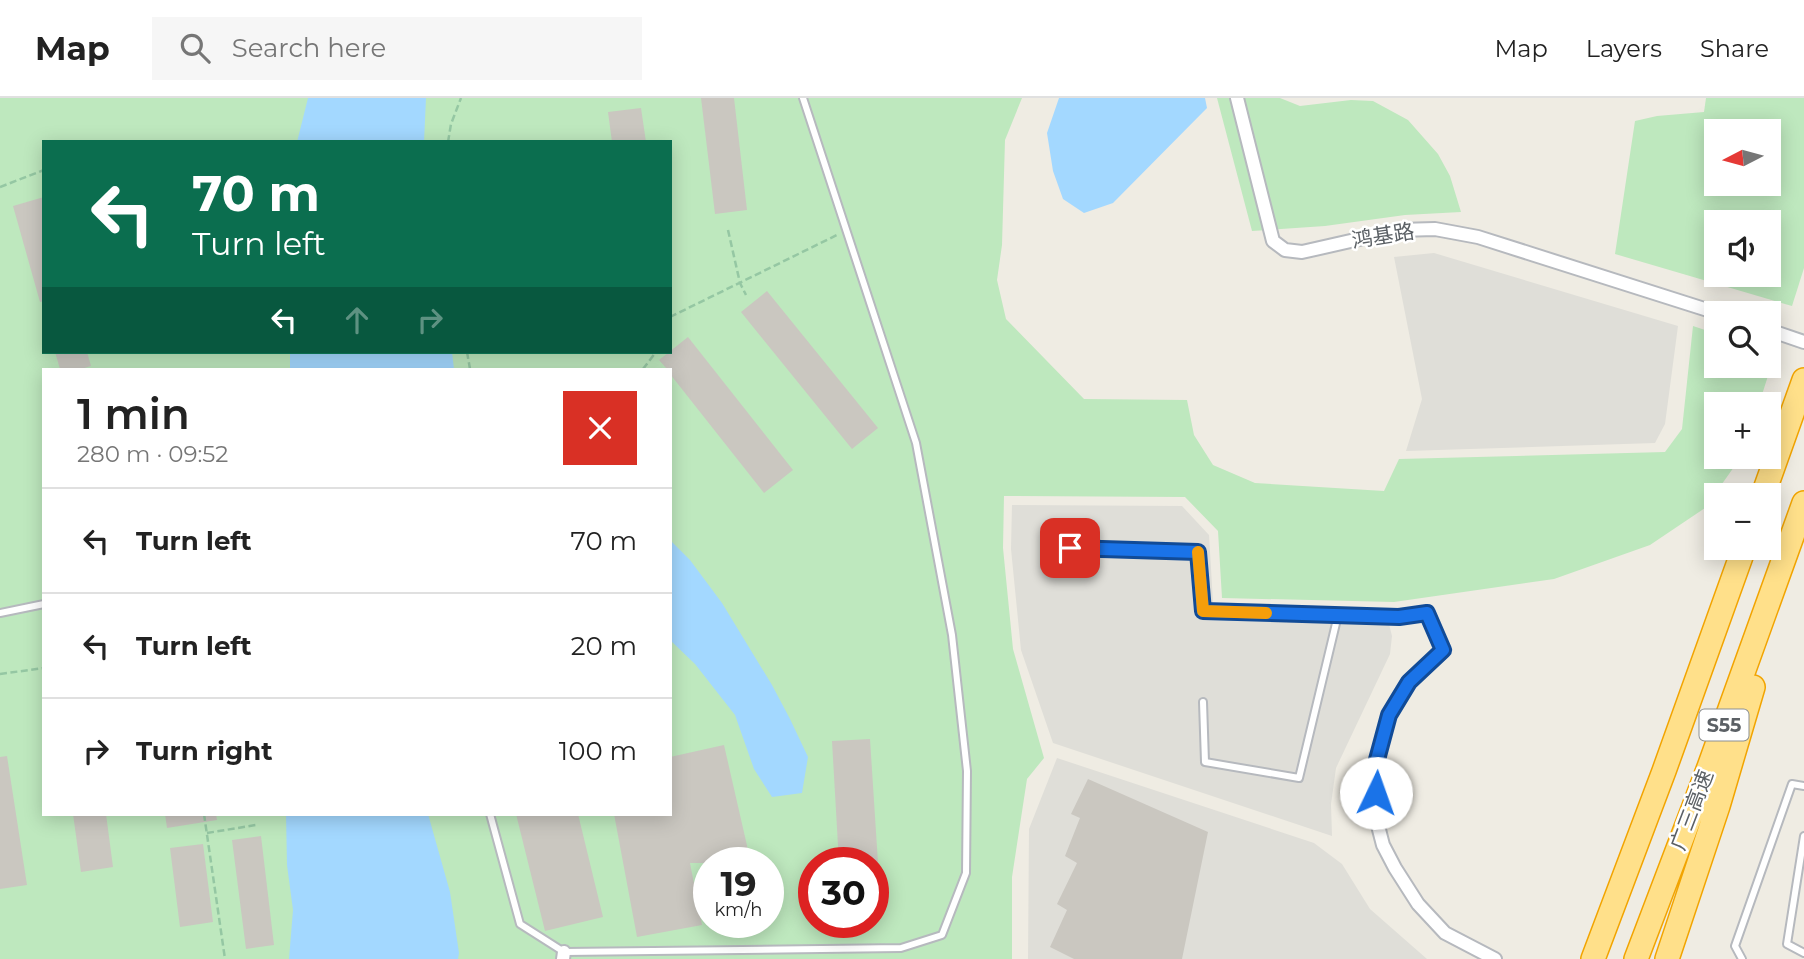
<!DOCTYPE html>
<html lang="en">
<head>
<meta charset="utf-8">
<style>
  body { margin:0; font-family:Montserrat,"Noto Sans SC",sans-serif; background:#f6f6f6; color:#222; height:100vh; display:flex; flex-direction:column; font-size:26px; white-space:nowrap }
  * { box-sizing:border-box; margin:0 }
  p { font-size:23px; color:#767676 }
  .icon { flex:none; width:38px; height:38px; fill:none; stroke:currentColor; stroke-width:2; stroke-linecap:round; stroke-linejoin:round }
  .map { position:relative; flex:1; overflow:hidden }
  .details { position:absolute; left:42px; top:270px; width:630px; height:448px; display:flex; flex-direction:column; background:#fff; border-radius:0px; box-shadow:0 4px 18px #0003 }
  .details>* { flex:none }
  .hud { position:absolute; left:42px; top:42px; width:630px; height:214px; border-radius:0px; box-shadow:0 4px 18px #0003; background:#0b6e4f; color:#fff; overflow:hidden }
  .needle { width:46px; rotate:264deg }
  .tools { position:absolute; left:1704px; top:21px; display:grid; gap:14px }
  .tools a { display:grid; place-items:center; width:77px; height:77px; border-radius:0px; background:#fff; box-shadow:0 4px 18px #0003; font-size:35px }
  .speed { position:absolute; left:693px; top:749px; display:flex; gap:14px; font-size:35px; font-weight:700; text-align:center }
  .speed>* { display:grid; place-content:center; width:91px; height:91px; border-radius:50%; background:#fff; box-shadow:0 4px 18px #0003; line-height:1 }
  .speed small { font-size:18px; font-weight:400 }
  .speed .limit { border:10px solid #d22; background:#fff; color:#111 }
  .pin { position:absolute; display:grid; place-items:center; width:60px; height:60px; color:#fff; margin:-30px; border-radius:14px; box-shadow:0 4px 10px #0006 }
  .me { position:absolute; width:77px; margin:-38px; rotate:3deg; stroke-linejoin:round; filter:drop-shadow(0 0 5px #0008) }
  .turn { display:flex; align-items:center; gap:24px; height:147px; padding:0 35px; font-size:32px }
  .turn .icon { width:91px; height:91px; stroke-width:2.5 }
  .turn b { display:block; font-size:49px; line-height:60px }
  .lanes { display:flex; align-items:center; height:66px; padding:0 35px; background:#0003; justify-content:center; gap:35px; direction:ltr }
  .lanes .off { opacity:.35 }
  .round { display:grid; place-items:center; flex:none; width:74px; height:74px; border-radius:0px; background:#f6f6f6 }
  .head { display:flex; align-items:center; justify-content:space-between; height:119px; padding:0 35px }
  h1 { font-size:42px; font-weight:600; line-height:52px }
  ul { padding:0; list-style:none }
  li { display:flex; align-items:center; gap:21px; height:105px; padding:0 35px; border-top:2px solid #e0e0e0 }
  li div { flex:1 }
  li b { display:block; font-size:26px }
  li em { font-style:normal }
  header { display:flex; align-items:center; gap:42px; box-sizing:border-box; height:98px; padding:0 35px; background:#fff; border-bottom:2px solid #e0e0e0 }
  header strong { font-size:33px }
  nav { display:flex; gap:38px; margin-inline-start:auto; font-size:24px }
  .search { width:490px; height:63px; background:#f6f6f6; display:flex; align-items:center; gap:18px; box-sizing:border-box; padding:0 24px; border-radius:0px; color:#767676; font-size:26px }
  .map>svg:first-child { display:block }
  .industrial { fill:#dfded8 }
  .green { fill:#bee8be; fill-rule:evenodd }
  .water { fill:#a3d8ff }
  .building { fill:#cac7c0 }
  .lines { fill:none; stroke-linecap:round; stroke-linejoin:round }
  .service-casing { stroke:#b6b9be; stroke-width:10 }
  .minor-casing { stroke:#b6b9be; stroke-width:16 }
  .motorway-casing { stroke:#f2a400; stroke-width:26 }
  .path { stroke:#95c7a3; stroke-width:2.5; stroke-dasharray:7 3.5; stroke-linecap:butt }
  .service { stroke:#fff; stroke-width:6 }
  .minor { stroke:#fff; stroke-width:12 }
  .motorway { stroke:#ffe08a; stroke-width:23 }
  .route-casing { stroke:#114b97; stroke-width:18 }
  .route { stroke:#1a73e8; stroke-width:12 }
  .slow { stroke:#f59e0b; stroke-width:12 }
  .labels { text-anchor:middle; stroke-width:5; stroke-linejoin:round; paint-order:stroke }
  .shield { fill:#fff; stroke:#8c9093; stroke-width:2 }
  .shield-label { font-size:19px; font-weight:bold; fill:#5b6065 }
  .street-label { font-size:21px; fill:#5b6065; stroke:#fff }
</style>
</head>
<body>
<header>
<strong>Map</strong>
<div class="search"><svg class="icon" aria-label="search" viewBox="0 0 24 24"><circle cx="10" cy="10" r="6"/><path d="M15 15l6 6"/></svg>Search here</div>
<nav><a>Map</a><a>Layers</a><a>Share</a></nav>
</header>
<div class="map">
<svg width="1804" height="861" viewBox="0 0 1804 861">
  <rect width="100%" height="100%" fill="#efece3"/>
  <path class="industrial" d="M 1434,155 L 1678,228 L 1665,326 L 1655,345 L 1406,353 L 1422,301 L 1394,159 Z
    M 1012,407 L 1182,408 L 1209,437 L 1213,504 L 1390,511 L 1389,526 L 1392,538 L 1390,556 L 1336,670 L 1331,706 L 1332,738 L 1053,645 L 1021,552 L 1011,451 Z
    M 1057,660 L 1314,745 L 1342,766 L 1370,811 L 1427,861 L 1028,861 L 1029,731 Z"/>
  <path class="green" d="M 0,0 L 1022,0 L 1005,42 L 1002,147 L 997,182 L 1006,221 L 1084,301 L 1187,302 L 1194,337 L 1213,367 L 1255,385 L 1384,393 L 1399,361 L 1665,354 L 1682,331 L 1693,228 L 1717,236 L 1717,268 L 1769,268 L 1769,254 L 1775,256 L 1759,306 L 1717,306 L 1717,359 L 1741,359 L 1705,410 L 1650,447 L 1554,481 L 1394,504 L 1222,500 L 1218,433 L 1185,399 L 1004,398 L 1003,450 L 1013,551 L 1044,660 L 1027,681 L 1012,779 L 1012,861 L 0,861 ZM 44,44 L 670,44 L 670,254 L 44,254 ZM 44,271 L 670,271 L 670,716 L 44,716 ZM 709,765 L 768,765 L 768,824 L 709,824 ZM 814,765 L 873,765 L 873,824 L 814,824 Z
    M 1217,0 L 1280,0 L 1300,8 L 1351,2 L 1373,3 L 1408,22 L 1438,56 L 1450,78 L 1461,114 L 1405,117 L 1325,128 L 1252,133 Z
    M 1706,0 L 1804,0 L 1804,170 L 1792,208 L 1615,156 L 1635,23 L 1657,18 L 1704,14 ZM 1717,33 L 1769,33 L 1769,86 L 1717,86 ZM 1717,124 L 1769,124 L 1769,177 L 1717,177 Z"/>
  <path class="water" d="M 308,0 L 426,0 L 424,44 L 297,44 Z
    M 1059,0 L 1205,0 L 1207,10 L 1113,105 L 1084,115 L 1063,101 L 1053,73 L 1047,35 Z
    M 290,254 L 452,254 L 454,271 L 290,271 Z
    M 670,442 L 690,462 L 722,505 L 772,587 L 790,621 L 808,659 L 802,695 L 772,699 L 754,671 L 735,617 L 695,566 L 670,542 Z
    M 286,716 L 428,716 L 450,794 L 459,855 L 458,861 L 289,861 L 293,812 L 287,767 Z"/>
  <path class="building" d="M 701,0 L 734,0 L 747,112 L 715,116 Z
    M 641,10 L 646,44 L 612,44 L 608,14 Z
    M 44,99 L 44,203 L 40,204 L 13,108 Z
    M 767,193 L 878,330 L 852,351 L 741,214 Z
    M 688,239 L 793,372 L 764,395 L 670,276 L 670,271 L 667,271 L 659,262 Z
    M 55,254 L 87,254 L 91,268 L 81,271 L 60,271 Z
    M 870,641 L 878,765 L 839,765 L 832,643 Z
    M 724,647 L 751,765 L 690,765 L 702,827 L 637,839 L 614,716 L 670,716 L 670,659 Z
    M 7,658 L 27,787 L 0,791 L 0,659 Z
    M 1088,681 L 1208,734 L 1182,861 L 1074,861 L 1050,849 L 1067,812 L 1057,806 L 1077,765 L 1065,758 L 1080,720 L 1071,716 Z
    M 73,716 L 106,716 L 113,769 L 81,774 Z
    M 165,716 L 216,716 L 217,722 L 167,730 Z
    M 516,716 L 578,716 L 603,819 L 545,833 Z
    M 261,738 L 274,847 L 246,851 L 232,742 Z
    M 203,746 L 213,824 L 180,829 L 170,750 Z"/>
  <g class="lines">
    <g class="service-casing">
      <path id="service" d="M 1070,450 L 1198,454 L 1203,513 L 1400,519
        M 0,515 L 44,506
        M 1203,604 L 1205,664 L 1299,680 L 1338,517
        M 490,716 L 520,826 L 564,854 L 901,850 L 942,837 L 966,775 L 967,673 L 952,537 L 916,345 L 803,0
        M 1804,738 L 1787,846 L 1804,855
        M 1742,861 L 1735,848 L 1792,686 L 1804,688"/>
    </g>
    <g class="minor-casing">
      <path id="minor" d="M 1237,0 L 1273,143 L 1285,152 L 1302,154 L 1399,132 L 1435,131 L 1478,139 L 1717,215
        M 1769,232 L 1804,244
        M 1400,519 L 1427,515 L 1443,553 L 1409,584 L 1389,617 L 1375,669 L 1376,720 L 1383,747 L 1395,770 L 1418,806 L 1445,835 L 1495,861
        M 563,861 L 564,854"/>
    </g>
    <g class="motorway-casing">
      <path id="motorway" d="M 1763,397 L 1804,282
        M 1593,861 L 1664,673 L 1744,450
        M 1636,861 L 1709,669 L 1804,405
        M 1667,861 L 1718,708 L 1753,589"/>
    </g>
    <path class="path" d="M 448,44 L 451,26 L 461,0
      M 0,89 L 44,72
      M 728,132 L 740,185 L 746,197
      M 670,219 L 837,137
      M 467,254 L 470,271
      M 643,271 L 656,254
      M 0,576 L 44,570
      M 204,716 L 225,861
      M 207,735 L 256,727"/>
    <use href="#service" class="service"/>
    <use href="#minor" class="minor"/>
    <use href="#motorway" class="motorway"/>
  </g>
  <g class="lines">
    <g class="route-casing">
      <path id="route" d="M 1070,450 L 1198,454 L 1203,513 L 1399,519 L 1427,515 L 1443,552 L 1409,584 L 1389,617 L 1375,669 L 1376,695"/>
    </g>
    <use href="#route" class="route"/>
    <path class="slow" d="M 1198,454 L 1203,513 L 1266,515"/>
  </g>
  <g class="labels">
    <rect class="shield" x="1699.5" y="611.5" width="49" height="31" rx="5"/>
    <g class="shield-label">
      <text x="1724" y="634">S55</text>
    </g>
    <g class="street-label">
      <text transform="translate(1383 138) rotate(-9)" y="7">鸿基路</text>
      <text transform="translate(1692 712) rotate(-69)" y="7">广三高速</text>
    </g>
  </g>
</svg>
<div class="tools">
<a><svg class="needle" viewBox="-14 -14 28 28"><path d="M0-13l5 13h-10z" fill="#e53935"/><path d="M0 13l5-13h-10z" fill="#767676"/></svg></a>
<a><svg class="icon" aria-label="sound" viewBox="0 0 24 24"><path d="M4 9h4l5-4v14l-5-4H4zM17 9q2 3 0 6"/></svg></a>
<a><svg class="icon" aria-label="search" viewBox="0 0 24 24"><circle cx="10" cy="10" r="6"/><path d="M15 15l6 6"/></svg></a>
<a>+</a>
<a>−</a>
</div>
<div class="speed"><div>19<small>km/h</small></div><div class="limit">30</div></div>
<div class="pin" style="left:1070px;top:450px;background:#d93025"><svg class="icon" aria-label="arrive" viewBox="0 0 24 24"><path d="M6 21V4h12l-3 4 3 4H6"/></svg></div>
<svg class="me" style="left:1376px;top:695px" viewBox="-20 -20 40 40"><circle r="19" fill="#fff"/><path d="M0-13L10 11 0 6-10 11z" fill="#1a73e8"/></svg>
<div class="hud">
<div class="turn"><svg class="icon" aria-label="left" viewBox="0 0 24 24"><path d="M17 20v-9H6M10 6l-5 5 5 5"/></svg><div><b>70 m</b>Turn left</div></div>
<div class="lanes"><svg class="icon" aria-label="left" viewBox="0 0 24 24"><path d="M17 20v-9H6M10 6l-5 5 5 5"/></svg><svg class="icon off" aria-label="ahead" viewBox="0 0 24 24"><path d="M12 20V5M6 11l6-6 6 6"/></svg><svg class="icon off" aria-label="right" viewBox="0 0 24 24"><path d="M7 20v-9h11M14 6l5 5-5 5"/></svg></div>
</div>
<section class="details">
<div class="head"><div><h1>1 min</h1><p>280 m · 09:52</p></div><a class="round" style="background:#d93025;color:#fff"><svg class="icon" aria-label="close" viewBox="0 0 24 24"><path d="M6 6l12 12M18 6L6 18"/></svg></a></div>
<ul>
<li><svg class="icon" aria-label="left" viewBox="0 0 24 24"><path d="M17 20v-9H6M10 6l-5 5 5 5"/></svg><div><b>Turn left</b></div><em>70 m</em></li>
<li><svg class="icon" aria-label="left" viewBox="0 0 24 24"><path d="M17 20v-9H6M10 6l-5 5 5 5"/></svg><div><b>Turn left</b></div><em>20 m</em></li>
<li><svg class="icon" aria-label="right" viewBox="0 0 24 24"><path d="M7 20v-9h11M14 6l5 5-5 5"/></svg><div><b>Turn right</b></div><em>100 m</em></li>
</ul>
</section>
</div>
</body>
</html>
